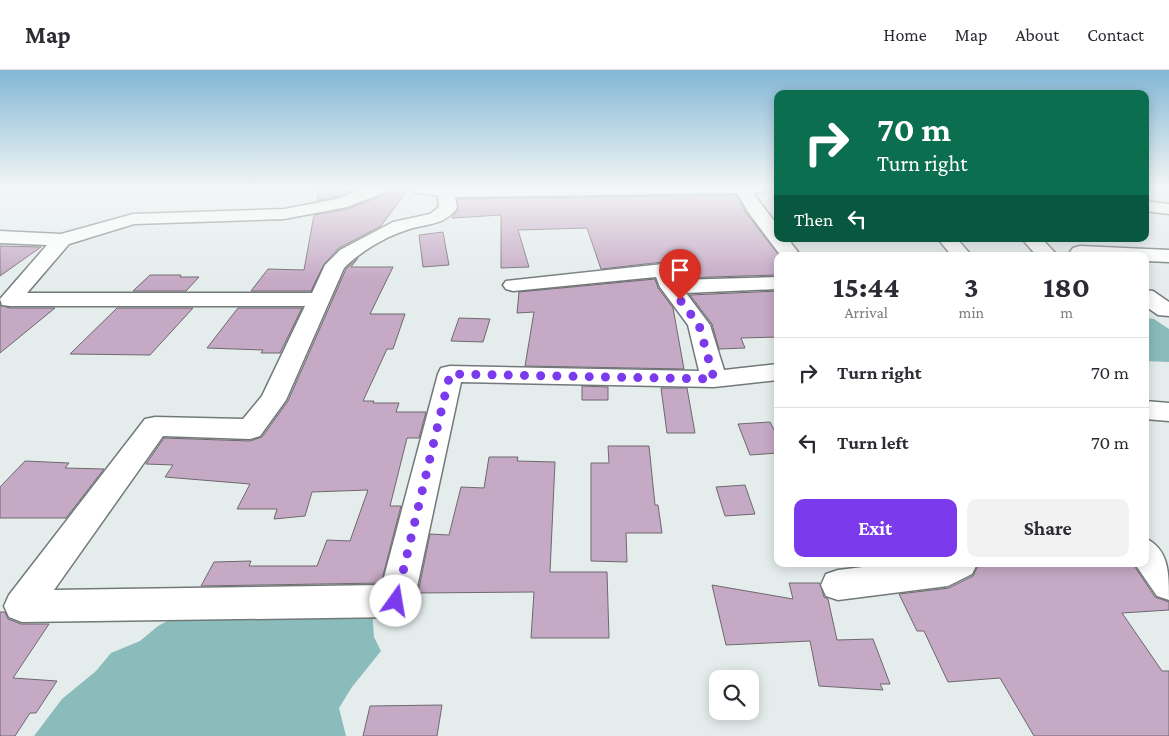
<!DOCTYPE html>
<html lang="en">
<head>
<meta charset="utf-8">
<style>
  body { margin:0; font-family:"Crimson Pro",serif; background:#f2f2f3; color:#2b2b33; height:100vh; display:flex; flex-direction:column; font-size:19px; white-space:nowrap }
  * { box-sizing:border-box; margin:0 }
  p { font-size:16px; color:#7c7c81 }
  .icon { flex:none; width:28px; height:28px; fill:none; stroke:currentColor; stroke-width:2; stroke-linecap:round; stroke-linejoin:round }
  .map { position:relative; flex:1; overflow:hidden }
  .sheet { position:absolute; left:774px; top:182px; width:375px; height:315px; display:flex; flex-direction:column; background:#fff; border-radius:10px; box-shadow:0 2px 12px #0003 }
  .sheet>* { flex:none }
  .top-card { position:absolute; left:774px; top:20px; width:375px; height:152px; border-radius:10px; box-shadow:0 2px 12px #0003; background:#0b6e4f; color:#fff; overflow:hidden }
  .tools { position:absolute; left:709px; top:600px; display:grid; gap:10px }
  .tools a { display:grid; place-items:center; width:50px; height:50px; border-radius:10px; background:#fff; box-shadow:0 2px 12px #0003; font-size:25px }
  .pin { position:absolute; display:grid; place-items:center; width:42px; height:42px; color:#fff; margin:-51px -21px; border-radius:50% 50% 50% 0; rotate:-45deg; box-shadow:0 0 5px #0007 }
  .pin .icon { rotate:45deg }
  .me { position:absolute; width:55px; margin:-28px; rotate:13deg; stroke-linejoin:round; filter:drop-shadow(0 0 4px #0008) }
  .turn { display:flex; align-items:center; gap:18px; height:105px; padding:0 20px; font-size:22px }
  .turn .icon { width:65px; height:65px; stroke-width:2.5 }
  .turn b { display:block; font-size:35px; line-height:42px }
  .then { display:flex; align-items:center; height:48px; padding:0 20px; background:#0003; gap:10px; font-size:19px }
  .eta { display:flex; justify-content:space-evenly; align-items:center; height:85px; text-align:center }
  .eta b { font-size:30px; font-weight:700; line-height:35px }
  .button { display:flex; gap:10px; margin-top:auto; padding:10px 20px }
  .button a { flex:1; height:58px; border-radius:10px; background:#7c3aed; color:#fff; font-size:20px; font-weight:700; line-height:58px; text-align:center }
  .button a+a { background:#f2f2f3; color:#2b2b33 }
  ul { padding:0; list-style:none }
  li { display:flex; align-items:center; gap:15px; height:70px; padding:0 20px; border-top:1px solid #e1e1e2 }
  li div { flex:1 }
  li b { display:block; font-size:19px }
  li em { font-style:normal }
  header { display:flex; align-items:center; gap:30px; box-sizing:border-box; height:70px; padding:0 25px; background:#fff; border-bottom:1px solid #e1e1e2 }
  header strong { font-size:24px }
  nav { display:flex; gap:28px; margin-inline-start:auto; font-size:18px }
  .map>svg:first-child { display:block }
  .water { fill:#8bbcbc }
  .building { fill:#c6a9c5; stroke:#6d696d }
  .lines { fill:none; stroke-linecap:round; stroke-linejoin:round }
  .street-casing { stroke:#727979; stroke-width:3 }
  .street { fill:#fff; fill-rule:evenodd }
  .route { stroke:#7c3aed; stroke-width:9; stroke-dasharray:0 16.2 }
</style>
</head>
<body>
<header>
<strong>Map</strong>
<nav><a>Home</a><a>Map</a><a>About</a><a>Contact</a></nav>
</header>
<div class="map">
<svg width="1169" height="666" viewBox="0 0 1169 666">
  <rect width="100%" height="100%" fill="#e4ecec"/>
  <path class="water" d="M 1145,248 L 1154,249 L 1169,259 L 1169,292 L 1145,291 Z
    M 372,539 L 374,567 L 381,581 L 352,617 L 339,638 L 346,666 L 34,666 L 62,629 L 96,601 L 111,583 L 140,571 L 158,556 L 184,542 Z"/>
  <path class="building" d="M 319,118 L 360,118 L 336,127 L 317,131 Z
    M 390,118 L 409,118 L 381,156 L 339,178 L 324,194 L 311,221 L 251,221 L 268,199 L 304,200 L 314,145 L 348,139 L 387,124 Z
    M 736,125 L 746,143 L 778,184 L 778,205 L 680,208 L 672,195 L 663,192 L 601,199 L 587,158 L 518,160 L 529,197 L 501,198 L 501,145 L 452,148 L 458,139 L 457,129 Z
    M 443,162 L 449,195 L 423,197 L 419,165 Z
    M 0,176 L 41,177 L 0,206 Z
    M 358,188 L 351,197 L 393,197 L 370,244 L 405,244 L 393,279 L 387,279 L 363,331 L 374,331 L 373,333 L 399,333 L 396,342 L 426,342 L 419,368 L 407,368 L 390,436 L 401,436 L 381,513 L 201,516 L 214,492 L 251,491 L 249,496 L 317,496 L 327,470 L 350,471 L 368,420 L 312,422 L 305,446 L 274,449 L 277,439 L 237,439 L 250,414 L 165,407 L 173,395 L 146,394 L 164,368 L 250,371 L 262,367 L 288,331 L 346,199 Z
    M 150,205 L 181,205 L 180,207 L 199,207 L 186,221 L 133,221 Z
    M 655,209 L 658,218 L 673,238 L 684,299 L 525,296 L 534,242 L 517,243 L 519,222 Z
    M 778,221 L 778,267 L 741,268 L 745,278 L 719,279 L 712,254 L 690,225 Z
    M 0,235 L 10,238 L 55,238 L 0,283 Z
    M 117,238 L 193,238 L 150,285 L 70,284 Z
    M 238,238 L 302,238 L 280,283 L 261,283 L 263,280 L 207,278 Z
    M 459,248 L 490,249 L 483,272 L 451,271 Z
    M 582,316 L 608,317 L 608,330 L 582,330 Z
    M 661,318 L 687,318 L 695,363 L 667,363 Z
    M 770,352 L 778,367 L 778,383 L 750,385 L 738,354 Z
    M 608,376 L 649,376 L 655,435 L 658,435 L 662,463 L 626,463 L 627,492 L 591,491 L 591,393 L 609,393 Z
    M 489,387 L 518,387 L 517,391 L 555,392 L 550,502 L 607,502 L 609,568 L 531,568 L 534,522 L 418,523 L 430,464 L 449,465 L 461,417 L 484,418 Z
    M 25,391 L 69,393 L 65,398 L 104,399 L 66,448 L 0,448 L 0,417 Z
    M 745,415 L 755,444 L 725,446 L 716,417 Z
    M 979,494 L 1133,494 L 1155,527 L 1169,532 L 1169,540 L 1122,543 L 1162,601 L 1169,601 L 1169,666 L 1034,666 L 1000,608 L 948,612 L 924,561 L 917,561 L 899,524 L 949,518 L 973,506 Z
    M 789,513 L 820,513 L 824,527 L 828,529 L 837,570 L 873,569 L 890,614 L 880,614 L 883,620 L 819,616 L 810,571 L 726,575 L 712,515 L 793,529 Z
    M 0,542 L 5,542 L 8,549 L 21,554 L 49,554 L 13,608 L 57,611 L 36,643 L 30,643 L 15,666 L 0,666 Z
    M 442,635 L 437,666 L 363,666 L 370,636 Z"/>
  <g class="lines">
    <g class="street-casing">
      <path id="street" d="M 365,118 L 388,118 L 386,122 L 347,137 L 284,149 L 134,154 L 69,174 L 27,223 L 312,223 L 325,195 L 340,180 L 393,152 L 430,144 L 439,137 L 438,126 L 414,122 L 412,118 L 766,118 L 764,122 L 753,123 L 778,156 L 778,169 L 788,169 L 801,186 L 781,186 L 748,142 L 737,123 L 455,127 L 457,138 C 444,157 423,153 404,161 C 383,168 360,182 344,198 L 286,330 L 260,366 L 250,369 L 163,366 L 54,520 L 382,515 L 438,304 L 441,298 L 450,296 L 699,301 L 688,255 L 660,217 L 656,207 L 513,221 L 506,219 L 503,215 L 506,211 L 663,194 L 670,196 L 678,210 L 778,207 L 778,219 L 686,223 L 710,255 L 724,300 L 778,294 L 778,310 L 714,317 L 461,312 L 414,531 L 408,542 L 396,547 L 22,552 L 9,547 L 4,536 L 9,525 L 145,349 L 155,347 L 243,349 L 262,326 L 305,236 L 10,236 L 2,235 L 0,229 L 47,175 L 0,173 L 0,161 L 61,164 L 133,144 L 284,139 L 337,129 Z
        M 1145,131 L 1169,134 L 1169,144 L 1145,141 Z
        M 938,169 L 957,169 L 972,186 L 952,186 Z
        M 1022,169 L 1042,169 L 1058,186 L 1037,186 Z
        M 1080,176 L 1169,180 L 1169,192 L 1145,191 L 1145,186 L 1073,186 L 1070,182 L 1073,178 Z
        M 1145,220 L 1153,221 L 1169,232 L 1169,246 L 1158,245 L 1145,236 Z
        M 1145,331 L 1169,333 L 1169,351 L 1145,349 Z
        M 1145,468 C 1169,479 1169,503 1169,530 L 1157,526 L 1135,494 L 1145,494 Z
        M 888,494 L 977,494 L 972,504 L 948,516 L 838,530 L 826,526 L 821,515 L 826,504 L 838,500 Z"/>
    </g>
    <use href="#street" class="street"/>
  </g>
  <linearGradient id="sky" x2="0" y2="1"><stop stop-color="#83b7d6"/><stop offset="0.56" stop-color="#f3f6f6"/><stop offset="1" stop-color="#f3f6f6" stop-opacity="0"/></linearGradient>
  <rect width="1169" height="211" fill="url(#sky)"/>
  <g class="lines">
    <path class="route" d="M 396,531 L 450,304 L 714,309 L 699,255 L 680,230"/>
  </g>
</svg>
<div class="tools">
<a><svg class="icon" aria-label="search" viewBox="0 0 24 24"><circle cx="10" cy="10" r="6"/><path d="M15 15l6 6"/></svg></a>
</div>
<div class="pin" style="left:680px;top:230px;background:#d93025"><svg class="icon" aria-label="arrive" viewBox="0 0 24 24"><path d="M6 21V4h12l-3 4 3 4H6"/></svg></div>
<svg class="me" style="left:396px;top:531px" viewBox="-20 -20 40 40"><circle r="19" fill="#fff"/><path d="M0-13L10 11 0 6-10 11z" fill="#7c3aed"/></svg>
<div class="top-card">
<div class="turn"><svg class="icon" aria-label="right" viewBox="0 0 24 24"><path d="M7 20v-9h11M14 6l5 5-5 5"/></svg><div><b>70 m</b>Turn right</div></div>
<div class="then">Then<svg class="icon" aria-label="left" viewBox="0 0 24 24"><path d="M17 20v-9H6M10 6l-5 5 5 5"/></svg></div>
</div>
<section class="sheet">
<div class="eta">
<div><b>15:44</b><p>Arrival</p></div>
<div><b>3</b><p>min</p></div>
<div><b>180</b><p>m</p></div>
</div>
<ul>
<li><svg class="icon" aria-label="right" viewBox="0 0 24 24"><path d="M7 20v-9h11M14 6l5 5-5 5"/></svg><div><b>Turn right</b></div><em>70 m</em></li>
<li><svg class="icon" aria-label="left" viewBox="0 0 24 24"><path d="M17 20v-9H6M10 6l-5 5 5 5"/></svg><div><b>Turn left</b></div><em>70 m</em></li>
</ul>
<div class="button"><a>Exit</a><a>Share</a></div>
</section>
</div>
</body>
</html>
